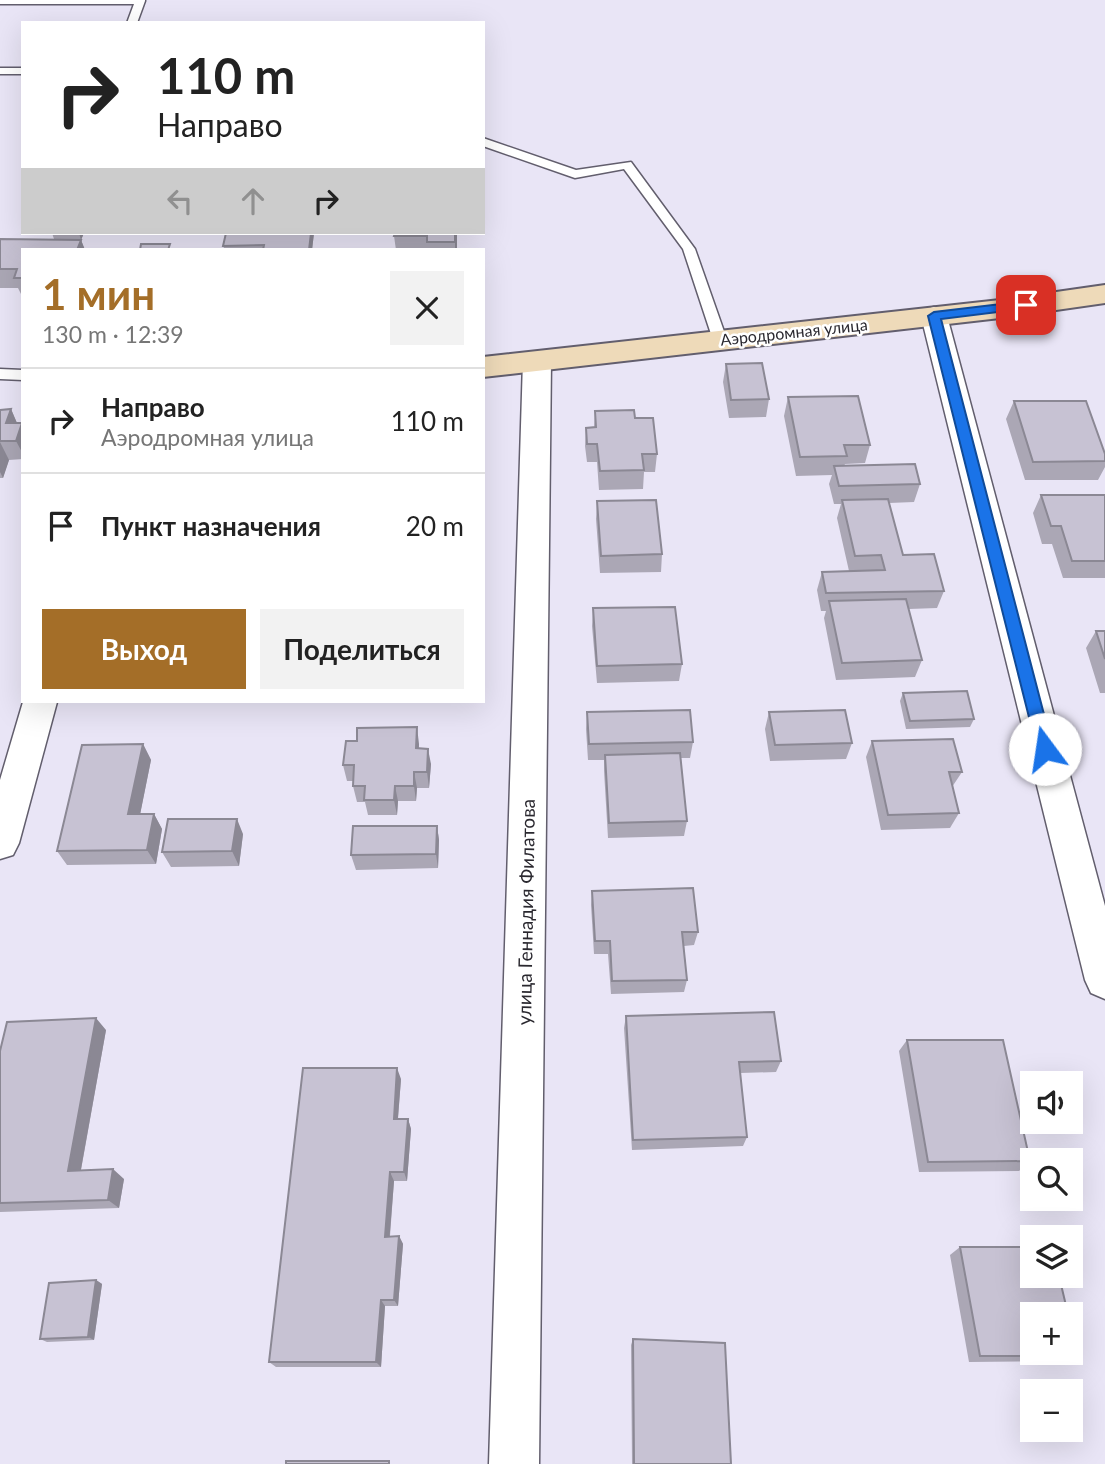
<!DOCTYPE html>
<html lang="ru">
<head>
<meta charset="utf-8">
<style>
  body { margin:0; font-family:Lato,sans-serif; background:#f2f2f2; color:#222; height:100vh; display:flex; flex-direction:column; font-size:26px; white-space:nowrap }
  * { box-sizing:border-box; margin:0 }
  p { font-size:23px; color:#767676 }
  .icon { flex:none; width:38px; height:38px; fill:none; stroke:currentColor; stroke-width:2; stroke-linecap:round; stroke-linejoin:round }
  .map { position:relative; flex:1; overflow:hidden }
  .sheet { position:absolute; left:21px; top:248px; width:464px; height:455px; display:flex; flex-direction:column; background:#fff; border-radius:0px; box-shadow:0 7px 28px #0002 }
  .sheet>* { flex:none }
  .hud { position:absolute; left:21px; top:21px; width:464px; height:214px; border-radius:0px; box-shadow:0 7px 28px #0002; background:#fff; color:#222; overflow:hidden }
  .tools { position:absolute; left:1020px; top:1071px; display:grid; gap:14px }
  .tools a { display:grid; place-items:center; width:63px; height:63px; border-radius:0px; background:#fff; box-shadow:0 7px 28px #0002; font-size:35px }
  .pin { position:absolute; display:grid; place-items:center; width:60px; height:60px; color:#fff; margin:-30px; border-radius:14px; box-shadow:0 4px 10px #0006 }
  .me { position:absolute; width:77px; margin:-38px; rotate:346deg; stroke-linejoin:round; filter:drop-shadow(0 0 5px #0008) }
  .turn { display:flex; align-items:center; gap:24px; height:147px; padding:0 21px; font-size:32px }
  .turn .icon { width:91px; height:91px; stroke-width:2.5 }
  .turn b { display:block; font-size:49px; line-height:60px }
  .lanes { display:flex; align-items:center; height:66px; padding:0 21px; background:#0003; justify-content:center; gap:35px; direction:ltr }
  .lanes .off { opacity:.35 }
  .round { display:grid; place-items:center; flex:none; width:74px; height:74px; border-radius:0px; background:#f2f2f2 }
  .head { display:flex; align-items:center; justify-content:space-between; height:119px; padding:0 21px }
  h1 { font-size:42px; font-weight:700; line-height:52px; color:#a46e28 }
  .primary-button { display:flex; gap:14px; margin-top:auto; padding:14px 21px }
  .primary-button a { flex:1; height:80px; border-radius:0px; background:#a46e28; color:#fff; font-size:28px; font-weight:700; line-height:80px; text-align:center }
  .primary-button a+a { background:#f2f2f2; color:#222 }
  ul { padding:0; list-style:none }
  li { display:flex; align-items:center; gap:21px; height:105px; padding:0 21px; border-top:2px solid #e0e0e0 }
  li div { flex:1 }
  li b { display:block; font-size:26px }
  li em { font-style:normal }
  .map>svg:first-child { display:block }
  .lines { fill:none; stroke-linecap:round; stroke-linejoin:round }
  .lane-casing { stroke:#625e6d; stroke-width:3 }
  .street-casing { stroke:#625e6d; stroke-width:3 }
  .secondary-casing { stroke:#625e6d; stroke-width:4 }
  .lane { fill:#fff; fill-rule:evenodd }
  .street { fill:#fff; fill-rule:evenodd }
  .secondary { fill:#eedab9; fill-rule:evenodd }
  .wall { fill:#aba7b5 }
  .shaded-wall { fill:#8b8894 }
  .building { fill:#c7c2d3; stroke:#8b8894; stroke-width:2 }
  .route { fill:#1a73e8; stroke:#114b97; stroke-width:2 }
  .labels { text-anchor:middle; stroke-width:5; stroke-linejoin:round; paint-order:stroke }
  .far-street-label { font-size:16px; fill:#2a282f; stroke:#fff }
  .street-label { font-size:19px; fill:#2a282f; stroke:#fff }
</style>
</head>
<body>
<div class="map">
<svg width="1105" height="1464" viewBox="0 0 1105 1464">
  <rect width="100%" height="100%" fill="#e9e5f6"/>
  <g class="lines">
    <g class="lane-casing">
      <path id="lane" d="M 0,0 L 145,0 L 145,1 L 137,23 L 127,23 L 134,4 L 0,4 Z
        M 0,68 L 23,68 L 23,74 L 0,74 Z
        M 483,138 L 576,170 L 631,162 L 695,249 L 727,340 L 725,343 L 720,344 L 713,340 L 683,249 L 624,169 L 575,178 L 483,146 Z
        M 0,369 L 23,370 L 23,380 L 0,379 Z"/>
    </g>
    <g class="street-casing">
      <path id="street" d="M 934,307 L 944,310 L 947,316 L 1105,906 L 1105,999 L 1091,993 L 1085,980 L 921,316 L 924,310 Z
        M 537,352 L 547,355 L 551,361 L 539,1464 L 489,1464 L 523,361 L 527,355 Z
        M 23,702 L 57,702 L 19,843 L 13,855 L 0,859 L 0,780 Z"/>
    </g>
    <g class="secondary-casing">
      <path id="secondary" d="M 1105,285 L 1105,303 L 1000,318 L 483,377 L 483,357 L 1000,300 Z"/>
    </g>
    <use href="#lane" class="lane"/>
    <use href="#street" class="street"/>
    <use href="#secondary" class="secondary"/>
  </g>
  <path class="wall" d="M 52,233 L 84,233 L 81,240 L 85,250 L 23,250 L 23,296 L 22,296 L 18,288 L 0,288 L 0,239 L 54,239 Z
    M 226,233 L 314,233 L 312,250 L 225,250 L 223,246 Z
    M 457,233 L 457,250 L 396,250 L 394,236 Z
    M 726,364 L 769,399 L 766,417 L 729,418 L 723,382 Z
    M 788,397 L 870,445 L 865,463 L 845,464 L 844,466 L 920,484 L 914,502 L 889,503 L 903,555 L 944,591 L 937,608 L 909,609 L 922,660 L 915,677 L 836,680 L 824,618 L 826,611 L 821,611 L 817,590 L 822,572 L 849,571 L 837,518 L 841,504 L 834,504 L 829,484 L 832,475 L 796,476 L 784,416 Z
    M 1014,401 L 1105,454 L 1105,467 L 1098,480 L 1025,480 L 1006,419 Z
    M 11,409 L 17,423 L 23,426 L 23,459 L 9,460 L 3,478 L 0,478 L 0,410 Z
    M 595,411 L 635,418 L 657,454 L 655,472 L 644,472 L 643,489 L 599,490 L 597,462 L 587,462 L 585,446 L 586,428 L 594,427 Z
    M 1041,495 L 1105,495 L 1105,578 L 1063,578 L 1052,544 L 1042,544 L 1033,513 Z
    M 597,501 L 662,554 L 661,572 L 600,573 L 596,519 Z
    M 593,608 L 682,664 L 679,681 L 597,683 L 592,626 Z
    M 1096,631 L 1105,631 L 1105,693 L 1100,693 L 1086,648 Z
    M 903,693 L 974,719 L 970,727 L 906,729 L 900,701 Z
    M 587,712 L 693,742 L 690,758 L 681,758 L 687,821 L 684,836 L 608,838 L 604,771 L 604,760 L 588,760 L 586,729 Z
    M 769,712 L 852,743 L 846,759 L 770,761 L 765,729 Z
    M 872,741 L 962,772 L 952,787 L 959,813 L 950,828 L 881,830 L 866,757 Z
    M 143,744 L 151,760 L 140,814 L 154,814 L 162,829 L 156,864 L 67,865 L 57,851 Z
    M 419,744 L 419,748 L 431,764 L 429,788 L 417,788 L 416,801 L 398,801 L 397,815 L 368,815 L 365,802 L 357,802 L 353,786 L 353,781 L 347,781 L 343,765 Z
    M 437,826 L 439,840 L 438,868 L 356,870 L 351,855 Z
    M 243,834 L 239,866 L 171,867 L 162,852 Z
    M 592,891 L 698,932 L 694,945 L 684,946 L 687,980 L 684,992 L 611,994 L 608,954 L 594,954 L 591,905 Z
    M 626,1016 L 781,1061 L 776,1072 L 740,1073 L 747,1137 L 743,1146 L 632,1150 L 624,1028 Z
    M 106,1030 L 81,1170 L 124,1179 L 119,1208 L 0,1212 L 0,1051 Z
    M 907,1040 L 1030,1161 L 1019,1171 L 919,1172 L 899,1051 Z
    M 401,1079 L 398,1119 L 408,1119 L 411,1129 L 407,1181 L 394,1181 L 390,1236 L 399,1236 L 403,1244 L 398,1306 L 385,1306 L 381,1367 L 276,1367 L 269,1362 Z
    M 960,1247 L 1077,1356 L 1063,1361 L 969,1362 L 950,1255 Z
    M 96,1280 L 102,1284 L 94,1340 L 47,1342 L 40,1339 Z
    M 633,1339 L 731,1464 L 632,1464 L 631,1345 Z"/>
  <path class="shaded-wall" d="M 79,233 L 84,233 L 81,240 Z
    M 311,233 L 314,233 L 312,250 L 309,250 Z
    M 455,233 L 457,233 L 457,250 L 455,250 Z
    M 81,240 L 85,250 L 77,250 Z
    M 11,409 L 19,428 L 15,442 L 6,423 Z
    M 22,423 L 23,426 L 23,454 L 16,441 Z
    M 0,442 L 9,460 L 3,478 L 0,472 Z
    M 417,727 L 419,744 L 418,764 L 416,748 Z
    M 143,744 L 151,760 L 137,830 L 128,814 Z
    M 428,749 L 431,764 L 429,788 L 427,772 Z
    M 414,772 L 417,788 L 416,801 L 414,786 Z
    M 395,786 L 398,801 L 397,815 L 394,800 Z
    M 154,814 L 162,829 L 156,864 L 147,850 Z
    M 237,819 L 243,834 L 239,866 L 232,851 Z
    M 437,826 L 439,840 L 438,868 L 436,854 Z
    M 96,1018 L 106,1030 L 79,1180 L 68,1171 Z
    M 397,1068 L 401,1079 L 397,1129 L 394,1119 Z
    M 408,1119 L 411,1129 L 407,1181 L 404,1172 Z
    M 113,1169 L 124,1179 L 119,1208 L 108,1200 Z
    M 390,1172 L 394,1181 L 389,1244 L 385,1237 Z
    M 399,1236 L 403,1244 L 398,1306 L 394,1300 Z
    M 96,1280 L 102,1284 L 94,1340 L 88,1337 Z
    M 381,1300 L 385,1306 L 381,1367 L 376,1362 Z"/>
  <path class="building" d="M 226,233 L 311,233 L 309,250 L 263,250 L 264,245 L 223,246 Z
    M 395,233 L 455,233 L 455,242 L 427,242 L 427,236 L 394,236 Z
    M 0,239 L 81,240 L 77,250 L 23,250 L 23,278 L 14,278 L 17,269 L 0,269 Z
    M 141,244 L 170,244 L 168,250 L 140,250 Z
    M 762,363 L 769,399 L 731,400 L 726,364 Z
    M 858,396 L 870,445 L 844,445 L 847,456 L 800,457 L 788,397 Z
    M 1014,401 L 1086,401 L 1105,454 L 1105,461 L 1033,462 Z
    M 11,409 L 6,423 L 22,423 L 16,441 L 0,441 L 0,410 Z
    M 634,410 L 635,418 L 653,418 L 657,454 L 642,454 L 644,470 L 600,471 L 597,444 L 587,444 L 586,428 L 596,427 L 595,411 Z
    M 915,464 L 920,484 L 839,486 L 834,466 Z
    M 1041,495 L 1105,495 L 1105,561 L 1072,561 L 1061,526 L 1051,526 Z
    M 888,499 L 903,555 L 934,554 L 944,591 L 826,593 L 822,572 L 885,570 L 881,555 L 855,556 L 842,500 Z
    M 656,500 L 662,554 L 601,556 L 597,501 Z
    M 906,599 L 922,660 L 842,663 L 829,601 Z
    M 675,607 L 682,664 L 597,666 L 593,608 Z
    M 1096,631 L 1105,631 L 1105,659 Z
    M 967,691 L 974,719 L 910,721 L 903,693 Z
    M 690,710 L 693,742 L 589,744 L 587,712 Z
    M 845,710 L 852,743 L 775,745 L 769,712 Z
    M 417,727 L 416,748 L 428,749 L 427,772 L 414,772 L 414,786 L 395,786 L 394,800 L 364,800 L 365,786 L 353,786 L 354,765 L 343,765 L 346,741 L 357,741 L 357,728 Z
    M 953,739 L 962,772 L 949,772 L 959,813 L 888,815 L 872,741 Z
    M 143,744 L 128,814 L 154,814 L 147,850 L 57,851 L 82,745 Z
    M 680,753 L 687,821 L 609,823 L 605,755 Z
    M 168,819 L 237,819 L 232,851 L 162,852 Z
    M 353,826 L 437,826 L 436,854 L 351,855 Z
    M 693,888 L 698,932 L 682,932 L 687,980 L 612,981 L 610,941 L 595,941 L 592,891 Z
    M 774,1012 L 781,1061 L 739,1062 L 747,1137 L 633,1140 L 626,1016 Z
    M 96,1018 L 68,1171 L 113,1169 L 108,1200 L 0,1203 L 0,1051 L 7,1022 Z
    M 907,1040 L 1003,1040 L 1030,1161 L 928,1162 Z
    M 303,1068 L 397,1068 L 394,1119 L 408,1119 L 404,1172 L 390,1172 L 385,1237 L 399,1236 L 394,1300 L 381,1300 L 376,1362 L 269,1362 Z
    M 960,1247 L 1032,1247 L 1032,1276 L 1059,1276 L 1068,1314 L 1032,1314 L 1032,1353 L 1071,1353 L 1071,1330 L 1077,1356 L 980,1356 Z
    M 96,1280 L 88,1337 L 40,1339 L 49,1283 Z
    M 633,1339 L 725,1343 L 731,1464 L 634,1464 Z
    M 286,1461 L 389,1461 L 389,1464 L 286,1464 Z"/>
  <path class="route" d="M 1026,301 L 1032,305 L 1030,308 L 941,319 L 1053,749 L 1045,756 L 1037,749 L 928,316 L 934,312 Z"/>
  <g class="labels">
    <g class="far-street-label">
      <text transform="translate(794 332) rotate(-6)" y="6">Аэродромная улица</text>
    </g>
    <g class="street-label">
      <text transform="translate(526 912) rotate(-89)" y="7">улица Геннадия Филатова</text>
    </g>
  </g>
</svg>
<div class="tools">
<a><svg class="icon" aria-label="sound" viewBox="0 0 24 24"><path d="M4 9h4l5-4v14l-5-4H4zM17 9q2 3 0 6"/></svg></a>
<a><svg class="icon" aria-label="search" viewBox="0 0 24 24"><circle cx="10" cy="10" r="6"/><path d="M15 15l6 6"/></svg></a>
<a><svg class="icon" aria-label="layers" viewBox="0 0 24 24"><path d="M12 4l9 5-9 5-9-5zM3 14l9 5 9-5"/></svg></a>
<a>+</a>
<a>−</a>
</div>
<div class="pin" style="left:1026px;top:305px;background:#d93025"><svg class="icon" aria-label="arrive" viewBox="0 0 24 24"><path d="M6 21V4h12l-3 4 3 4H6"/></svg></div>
<svg class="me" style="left:1045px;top:749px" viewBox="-20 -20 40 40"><circle r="19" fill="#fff"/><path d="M0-13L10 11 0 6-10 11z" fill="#1a73e8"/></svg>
<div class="hud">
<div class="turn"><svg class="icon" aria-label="right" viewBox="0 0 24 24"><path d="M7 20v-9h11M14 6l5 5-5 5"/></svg><div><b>110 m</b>Направо</div></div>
<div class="lanes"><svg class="icon off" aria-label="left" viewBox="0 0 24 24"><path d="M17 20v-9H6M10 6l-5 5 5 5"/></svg><svg class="icon off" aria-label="ahead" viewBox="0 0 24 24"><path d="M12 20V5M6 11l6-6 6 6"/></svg><svg class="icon" aria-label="right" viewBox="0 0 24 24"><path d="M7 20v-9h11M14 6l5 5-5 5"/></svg></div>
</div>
<section class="sheet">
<div class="head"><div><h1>1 мин</h1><p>130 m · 12:39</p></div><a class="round"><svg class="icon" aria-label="close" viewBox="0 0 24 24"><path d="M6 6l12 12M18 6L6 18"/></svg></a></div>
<ul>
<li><svg class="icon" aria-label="right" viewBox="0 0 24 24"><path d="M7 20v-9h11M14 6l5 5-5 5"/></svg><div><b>Направо</b><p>Аэродромная улица</p></div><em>110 m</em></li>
<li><svg class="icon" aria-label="arrive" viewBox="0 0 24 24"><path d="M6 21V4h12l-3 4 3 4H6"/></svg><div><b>Пункт назначения</b></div><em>20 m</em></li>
</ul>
<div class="primary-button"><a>Выход</a><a>Поделиться</a></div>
</section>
</div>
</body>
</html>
